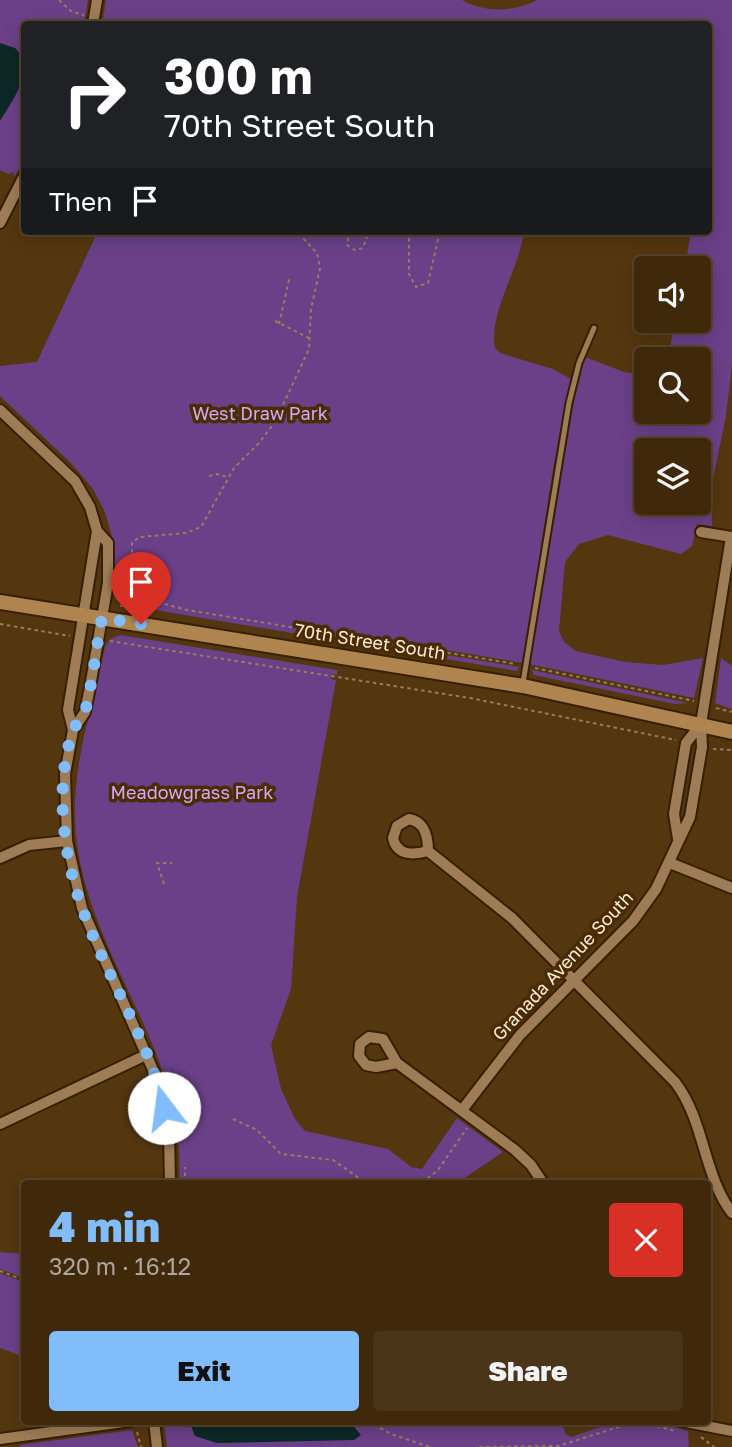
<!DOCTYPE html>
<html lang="en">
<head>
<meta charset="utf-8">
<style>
  body { margin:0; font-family:"Golos Text",sans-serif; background:#4b3519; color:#f1f3f6; height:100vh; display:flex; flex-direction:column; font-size:26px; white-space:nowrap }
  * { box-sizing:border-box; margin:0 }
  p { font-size:23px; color:#aea69d }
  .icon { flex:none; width:38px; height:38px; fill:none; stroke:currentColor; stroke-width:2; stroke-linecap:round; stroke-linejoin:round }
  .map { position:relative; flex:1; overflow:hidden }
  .drawer { position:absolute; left:21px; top:1180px; width:690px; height:245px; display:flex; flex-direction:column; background:#40290b; border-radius:7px; box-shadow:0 4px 18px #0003,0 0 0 2px #59452c }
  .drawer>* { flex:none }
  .top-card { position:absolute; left:21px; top:21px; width:691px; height:214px; border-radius:7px; box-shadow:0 4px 18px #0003,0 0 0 2px #59452c; background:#202124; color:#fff; overflow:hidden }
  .fabs { position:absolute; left:634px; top:256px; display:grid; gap:14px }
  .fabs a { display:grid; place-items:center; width:77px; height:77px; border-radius:7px; background:#40290b; box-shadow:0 4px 18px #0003,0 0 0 2px #59452c; font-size:35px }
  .pin { position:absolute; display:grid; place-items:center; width:60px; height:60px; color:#fff; margin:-72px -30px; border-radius:50% 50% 50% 0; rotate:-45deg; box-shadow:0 0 7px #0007 }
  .pin .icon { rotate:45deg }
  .me { position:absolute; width:77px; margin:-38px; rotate:345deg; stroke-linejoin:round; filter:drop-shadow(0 0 5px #0008) }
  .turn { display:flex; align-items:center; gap:24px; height:147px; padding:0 28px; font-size:32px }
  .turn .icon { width:91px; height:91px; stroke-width:2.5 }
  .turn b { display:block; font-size:49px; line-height:60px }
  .then { display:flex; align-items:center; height:66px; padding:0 28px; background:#0003; gap:14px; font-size:26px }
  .round { display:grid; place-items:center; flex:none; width:74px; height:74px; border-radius:7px; background:#4b3519 }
  .head { display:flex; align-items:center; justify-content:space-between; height:119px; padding:0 28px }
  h1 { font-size:42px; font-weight:800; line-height:52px; color:#80bdfa }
  .primary-button { display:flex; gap:14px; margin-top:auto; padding:14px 28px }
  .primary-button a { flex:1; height:80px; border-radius:7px; background:#80bdfa; color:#111; font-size:28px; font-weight:800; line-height:80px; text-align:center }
  .primary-button a+a { background:#4b3519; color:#f1f3f6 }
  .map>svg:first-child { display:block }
  .green { fill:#6b4089; fill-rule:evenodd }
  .water { fill:#0c2826 }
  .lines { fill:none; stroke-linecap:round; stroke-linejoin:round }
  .lane-casing { stroke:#361f02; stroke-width:9 }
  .street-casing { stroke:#361f02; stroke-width:14 }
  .secondary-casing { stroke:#361f02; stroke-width:18 }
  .path { stroke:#977d5d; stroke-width:2; stroke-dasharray:3.5 3.5; stroke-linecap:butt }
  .lane { stroke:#9e7c56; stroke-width:5 }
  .street { stroke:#9e7c56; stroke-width:10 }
  .secondary { stroke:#b0844e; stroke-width:14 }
  .route { stroke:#80bdfa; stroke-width:12; stroke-dasharray:0 21.6 }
  .labels { text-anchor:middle; stroke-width:7; stroke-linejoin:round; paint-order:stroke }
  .park-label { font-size:18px; fill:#d5a8f7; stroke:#4a2c03 }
  .street-label { font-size:18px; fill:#feebd7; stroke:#4a2c03 }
</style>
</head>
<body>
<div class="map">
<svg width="732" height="1447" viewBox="0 0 732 1447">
  <rect width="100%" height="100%" fill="#55370f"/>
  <path class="green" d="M 0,0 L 88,0 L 84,24 L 24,24 L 24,160 L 14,177 L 13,172 L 8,174 L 0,170 Z
    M 106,0 L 462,0 C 483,13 516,12 537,0 L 732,0 L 732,364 L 726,416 L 711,488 L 712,526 L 697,524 L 692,546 L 681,554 L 608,535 L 579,544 L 565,562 L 559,631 L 564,642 L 576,651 L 625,662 L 663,665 L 703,658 L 694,698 L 529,664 L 566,433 L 585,357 L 624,372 L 646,375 L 646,411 L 698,411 L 698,359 L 668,359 L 675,320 L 698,320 L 698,268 L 685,268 L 691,231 L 709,231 L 709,24 L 102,24 ZM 646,450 L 698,450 L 698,502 L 646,502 Z
    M 98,231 L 524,231 C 520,267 488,314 495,348 L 500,353 L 553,369 L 571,379 L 554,463 L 523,663 L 393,641 L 392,646 L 519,667 L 517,671 L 132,606 L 121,601 L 115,594 L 113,540 L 105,512 L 93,489 L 73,465 L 0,396 L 0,366 L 37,362 Z
    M 120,635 L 337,670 L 337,675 L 332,674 L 331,679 L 336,680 L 297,897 L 291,989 L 271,1045 L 281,1089 L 295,1119 L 305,1131 L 388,1149 L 411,1167 L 422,1169 L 457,1118 L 503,1152 L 457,1183 L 179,1183 C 187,1054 98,971 78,851 C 66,780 91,715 105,647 L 110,639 Z
    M 721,658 L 732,666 L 732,709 L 715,703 Z
    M 532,670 L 688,703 L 675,704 L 534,675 Z
    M 0,1252 L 24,1254 L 24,1278 L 0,1269 Z
    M 0,1273 L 24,1282 L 24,1363 L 19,1355 L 0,1348 Z
    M 164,1421 L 383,1421 L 402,1427 L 428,1421 L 560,1421 L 566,1434 L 571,1437 L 618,1421 L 652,1421 L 688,1431 L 689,1447 L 167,1447 Z
    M 132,1430 L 138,1447 L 20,1447 L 20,1445 Z"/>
  <path class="water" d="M 0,43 L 15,48 C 37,69 12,101 0,121 Z
    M 189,1421 L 349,1421 L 361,1435 L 354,1440 L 217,1443 L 195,1436 Z"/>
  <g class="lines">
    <g class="lane-casing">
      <path id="lane" d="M 523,683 L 569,403 L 579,363 L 594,328"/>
    </g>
    <g class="street-casing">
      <path id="street" d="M 93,24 L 97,0
        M 0,223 L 24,176
        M 0,410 L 75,481 L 90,507 L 97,531 L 108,543 L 108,583 L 90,687 L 85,712 L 73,730 L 65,774 L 67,841 L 82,908 L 157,1079 L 169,1135 L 170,1183
        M 701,532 L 732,537
        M 73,730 L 68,710 L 97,531
        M 678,839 L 674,814 L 686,743 L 701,724
        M 428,851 C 413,855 397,856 393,838 L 397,826 L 409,819 C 425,822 428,836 428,851 L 512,918 L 675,1082 C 705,1121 703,1175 732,1213
        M 0,858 L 29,845 L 67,841
        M 670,863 L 732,888
        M 397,1063 L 376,1067 L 366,1065 L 359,1056 L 360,1044 L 369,1037 L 383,1039 L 397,1063 L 515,1150 L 531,1165 L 543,1183
        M 462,1110 L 520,1035 L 633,921 L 656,889 L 690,817 L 702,747 L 701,724 L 731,537
        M 0,1124 L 148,1054
        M 154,1421 L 157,1447
        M 681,1421 L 732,1431
        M 0,1439 L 131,1421"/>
    </g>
    <g class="secondary-casing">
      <path id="secondary" d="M 0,602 L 523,686 L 732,732"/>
    </g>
    <path class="path" d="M 59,0 L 72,12 L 84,15
      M 107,20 L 129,24
      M 350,231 L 347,245 L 355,250 L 363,248 L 369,231
      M 409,231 L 409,274 L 416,287 L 428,283 L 440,231
      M 275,321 L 309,338
      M 279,324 L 289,280 L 287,279
      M 209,476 L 217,474 L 227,477
      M 124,593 L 187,610 L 516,664
      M 121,607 L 132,573 L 132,542 L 140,537 L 186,533 L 201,527 L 234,468 L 259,443 L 275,422 L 309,349 L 311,309 L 320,268 L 317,253 L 296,231
      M 0,624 L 70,636
      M 110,641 L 470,698 L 676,740
      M 535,668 L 694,701
      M 716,708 L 732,712
      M 713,749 L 732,750
      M 164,884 L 157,863 L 172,863
      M 233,1119 L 257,1130 L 281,1154 L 333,1160 L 366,1183
      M 185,1183 L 185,1167
      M 422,1183 L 438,1170 L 467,1128
      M 0,1271 L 24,1280
      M 368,1421 L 391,1434 L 430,1447
      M 137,1432 L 141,1447
      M 701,1437 L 714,1447
      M 479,1447 L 558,1446 L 638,1421 L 675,1431"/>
    <use href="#lane" class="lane"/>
    <use href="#street" class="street"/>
    <use href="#secondary" class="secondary"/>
  </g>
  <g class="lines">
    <path class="route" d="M 141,624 L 102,618 C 96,648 93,679 86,708 C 83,717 76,723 73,731 C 53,787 64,862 85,916 C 109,981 149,1040 164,1108"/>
  </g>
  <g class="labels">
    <g class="park-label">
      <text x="260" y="420">West Draw Park</text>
      <text x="192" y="799">Meadowgrass Park</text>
    </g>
    <g class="street-label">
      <text transform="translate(370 642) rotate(9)" y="6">70th Street South</text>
      <text transform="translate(563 966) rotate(-47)" y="6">Granada Avenue South</text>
    </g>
  </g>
</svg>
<div class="fabs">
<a><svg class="icon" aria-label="sound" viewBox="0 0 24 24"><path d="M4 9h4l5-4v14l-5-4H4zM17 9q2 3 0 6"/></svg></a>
<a><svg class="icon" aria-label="search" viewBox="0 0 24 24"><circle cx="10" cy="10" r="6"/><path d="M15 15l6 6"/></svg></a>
<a><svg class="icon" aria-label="layers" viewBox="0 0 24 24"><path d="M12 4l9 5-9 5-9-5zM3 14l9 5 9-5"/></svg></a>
</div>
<div class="pin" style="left:141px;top:624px;background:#d93025"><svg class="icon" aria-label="arrive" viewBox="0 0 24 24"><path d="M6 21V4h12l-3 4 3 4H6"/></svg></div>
<svg class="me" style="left:164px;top:1108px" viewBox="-20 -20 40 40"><circle r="19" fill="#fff"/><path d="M0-13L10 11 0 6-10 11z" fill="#80bdfa"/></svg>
<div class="top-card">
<div class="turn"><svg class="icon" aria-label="right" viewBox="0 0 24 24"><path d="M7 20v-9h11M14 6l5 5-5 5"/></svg><div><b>300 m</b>70th Street South</div></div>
<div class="then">Then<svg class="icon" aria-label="arrive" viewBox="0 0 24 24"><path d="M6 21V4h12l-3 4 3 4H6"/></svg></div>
</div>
<section class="drawer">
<div class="head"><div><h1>4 min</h1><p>320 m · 16:12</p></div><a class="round" style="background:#d93025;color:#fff"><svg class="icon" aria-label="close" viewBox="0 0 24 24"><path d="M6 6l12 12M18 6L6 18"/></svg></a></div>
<div class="primary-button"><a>Exit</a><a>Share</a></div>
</section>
</div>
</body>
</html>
